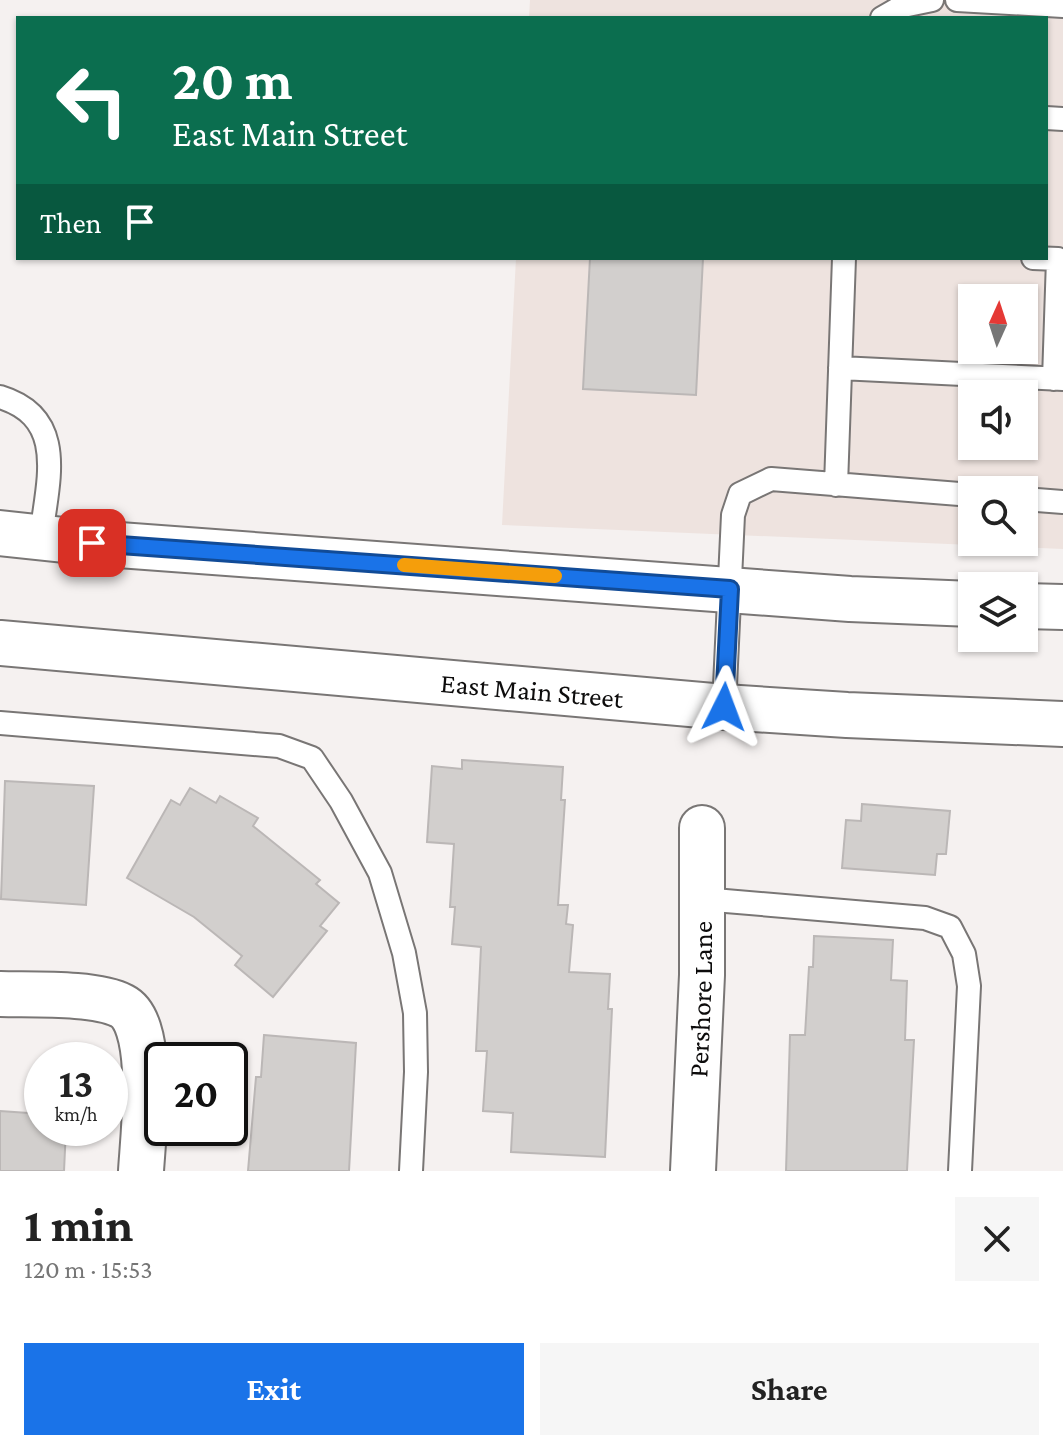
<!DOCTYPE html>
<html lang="en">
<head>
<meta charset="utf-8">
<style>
  body { margin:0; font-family:"Crimson Pro",serif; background:#f6f6f6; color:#222; height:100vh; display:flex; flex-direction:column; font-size:30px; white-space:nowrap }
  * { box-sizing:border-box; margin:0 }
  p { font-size:26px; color:#767676 }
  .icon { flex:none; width:44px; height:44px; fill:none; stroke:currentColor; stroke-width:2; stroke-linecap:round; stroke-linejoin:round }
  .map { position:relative; height:1171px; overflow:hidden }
  .side { display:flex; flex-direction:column; background:#fff; flex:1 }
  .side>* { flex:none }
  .hud { position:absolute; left:16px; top:16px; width:1032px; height:244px; border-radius:0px; box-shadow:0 2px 6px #0004; background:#0b6e4f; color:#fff; overflow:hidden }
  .needle { width:52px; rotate:3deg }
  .buttons { position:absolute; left:958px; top:284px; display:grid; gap:16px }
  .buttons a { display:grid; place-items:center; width:80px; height:80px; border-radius:0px; background:#fff; box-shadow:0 2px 6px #0004; font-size:40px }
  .speed { position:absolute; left:24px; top:1042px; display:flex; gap:16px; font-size:40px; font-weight:700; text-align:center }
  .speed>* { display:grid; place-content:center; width:104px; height:104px; border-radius:50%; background:#fff; box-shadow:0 2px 6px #0004; line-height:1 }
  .speed small { font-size:20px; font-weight:400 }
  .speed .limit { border:4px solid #111; border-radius:12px; background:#fff; color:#111 }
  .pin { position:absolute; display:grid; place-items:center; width:68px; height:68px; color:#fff; margin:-34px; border-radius:16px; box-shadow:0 4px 12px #0006 }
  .me { position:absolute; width:88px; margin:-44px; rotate:3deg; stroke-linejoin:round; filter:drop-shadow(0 0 6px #0008) }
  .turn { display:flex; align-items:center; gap:28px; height:168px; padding:0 24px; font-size:36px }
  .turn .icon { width:104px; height:104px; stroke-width:2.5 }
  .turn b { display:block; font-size:56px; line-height:68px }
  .then { display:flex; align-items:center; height:76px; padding:0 24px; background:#0003; gap:16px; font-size:30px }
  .round { display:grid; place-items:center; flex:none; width:84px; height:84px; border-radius:0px; background:#f6f6f6 }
  .summary { display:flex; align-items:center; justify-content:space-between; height:136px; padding:0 24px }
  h1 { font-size:48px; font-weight:700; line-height:60px }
  .primary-button { display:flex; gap:16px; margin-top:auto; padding:16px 24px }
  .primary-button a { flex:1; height:92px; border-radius:0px; background:#1a73e8; color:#fff; font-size:32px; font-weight:700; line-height:92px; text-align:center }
  .primary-button a+a { background:#f6f6f6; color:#222 }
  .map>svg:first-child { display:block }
  .built { fill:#eee3df; fill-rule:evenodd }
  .building { fill:#d2cfcd; stroke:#bbb7b6; stroke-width:2 }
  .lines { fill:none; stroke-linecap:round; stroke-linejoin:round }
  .service-casing { stroke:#797675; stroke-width:26 }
  .minor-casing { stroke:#797675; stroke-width:48 }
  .secondary-casing { stroke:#797675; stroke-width:48 }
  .service { stroke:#fff; stroke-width:22 }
  .minor { stroke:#fff; stroke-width:44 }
  .secondary { stroke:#fff; stroke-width:44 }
  .route-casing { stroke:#114b97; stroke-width:20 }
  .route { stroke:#1a73e8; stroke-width:14 }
  .slow { stroke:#f59e0b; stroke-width:14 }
  .labels { text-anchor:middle; stroke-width:7; stroke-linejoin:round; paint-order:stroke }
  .street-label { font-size:28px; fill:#0d0c0c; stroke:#fff }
</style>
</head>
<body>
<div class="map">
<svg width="1063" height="1171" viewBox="0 0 1063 1171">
  <rect width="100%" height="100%" fill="#f5f1f0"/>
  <path class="built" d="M 530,0 L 1063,0 L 1063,549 L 502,525 L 516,258 L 1046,258 L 1046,18 L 529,18 ZM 972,298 L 1024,298 L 1024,350 L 972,350 ZM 972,394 L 1024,394 L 1024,446 L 972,446 ZM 972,490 L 1024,490 L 1024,542 L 972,542 Z"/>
  <path class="building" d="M 590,258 L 703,258 L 696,395 L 583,389 Z
    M 462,760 L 563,767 L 561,800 L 565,800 L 558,905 L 568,905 L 566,924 L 573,925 L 569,972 L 610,974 L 608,1009 L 612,1009 L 605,1157 L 511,1152 L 513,1113 L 483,1111 L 487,1051 L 476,1051 L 481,947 L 452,944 L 455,907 L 450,907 L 454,844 L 427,842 L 432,766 L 462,769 Z
    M 5,781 L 94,786 L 86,905 L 1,899 Z
    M 190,788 L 216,803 L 220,796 L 258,818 L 253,826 L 320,880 L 316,884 L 339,903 L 320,926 L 327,931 L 273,997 L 235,965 L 242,956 L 194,917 L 127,878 L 171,800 L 180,805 Z
    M 862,804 L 950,811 L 946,854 L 937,854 L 935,875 L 842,868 L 846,820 L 861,821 Z
    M 814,936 L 893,940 L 891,980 L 907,981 L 905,1040 L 914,1040 L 907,1171 L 786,1171 L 790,1035 L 805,1035 L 809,967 L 813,967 Z
    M 264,1035 L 356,1043 L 349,1171 L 248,1171 L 256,1077 L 261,1077 Z
    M 0,1111 L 42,1114 L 42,1128 L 66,1128 L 64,1171 L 0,1171 Z"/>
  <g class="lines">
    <g class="service-casing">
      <path id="service" d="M 957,0 L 1063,6
        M 882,18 L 903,6 L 932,0
        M 1046,118 L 1063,119
        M 1033,258 L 1058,259 L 1054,379
        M 840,368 L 1063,379
        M 0,397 C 69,418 47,483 41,537
        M 836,485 L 844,258
        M 1024,499 L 1063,502
        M 724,707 L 733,515 L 740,494 L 771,479 L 972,495
        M 0,723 L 279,746 L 312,758 L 341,801 L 380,873 L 404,953 L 415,1013 L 416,1072 L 411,1171
        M 702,899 L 925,918 L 950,927 L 964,954 L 969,986 L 960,1171"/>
    </g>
    <g class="minor-casing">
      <g id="minor">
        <path d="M 0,994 C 30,995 96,992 122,1006 C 157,1024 143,1136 141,1171"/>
        <path id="s1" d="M 693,1171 L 702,975 L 702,828"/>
      </g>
    </g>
    <g class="secondary-casing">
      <g id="secondary">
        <path d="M 0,533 L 92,543 L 850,599 L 972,604"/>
        <path d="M 1024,606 L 1063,607"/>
        <path id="s2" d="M 0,643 L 724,707 L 847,715 L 1063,724"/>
      </g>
    </g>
    <use href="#service" class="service"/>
    <use href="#minor" class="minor"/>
    <use href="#secondary" class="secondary"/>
  </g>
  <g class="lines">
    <g class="route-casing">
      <path id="route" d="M 92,543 L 730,589 L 724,707"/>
    </g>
    <use href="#route" class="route"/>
    <path class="slow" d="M 404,565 L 555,576"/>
  </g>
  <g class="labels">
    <g class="street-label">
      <text dy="10" stroke="none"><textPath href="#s2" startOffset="534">East Main Street</textPath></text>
      <text dy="10" stroke="none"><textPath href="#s1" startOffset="172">Pershore Lane</textPath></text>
    </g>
  </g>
</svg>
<div class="buttons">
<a><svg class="needle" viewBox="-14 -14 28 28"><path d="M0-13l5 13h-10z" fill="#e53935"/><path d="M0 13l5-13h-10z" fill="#767676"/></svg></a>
<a><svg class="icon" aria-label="sound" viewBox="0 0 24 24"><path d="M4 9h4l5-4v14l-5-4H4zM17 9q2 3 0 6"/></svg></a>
<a><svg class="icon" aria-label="search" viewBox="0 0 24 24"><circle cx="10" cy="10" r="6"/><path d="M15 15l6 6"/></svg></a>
<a><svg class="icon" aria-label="layers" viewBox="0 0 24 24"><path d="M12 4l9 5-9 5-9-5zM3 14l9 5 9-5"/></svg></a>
</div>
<div class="speed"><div>13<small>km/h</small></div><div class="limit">20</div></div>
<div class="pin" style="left:92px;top:543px;background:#d93025"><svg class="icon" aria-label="arrive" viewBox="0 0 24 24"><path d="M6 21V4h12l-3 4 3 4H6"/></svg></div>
<svg class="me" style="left:724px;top:707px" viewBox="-20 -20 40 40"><path d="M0-17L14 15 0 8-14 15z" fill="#1a73e8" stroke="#fff" stroke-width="4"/></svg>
<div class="hud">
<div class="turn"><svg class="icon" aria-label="left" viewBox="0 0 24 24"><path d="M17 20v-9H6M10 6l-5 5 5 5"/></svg><div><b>20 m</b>East Main Street</div></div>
<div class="then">Then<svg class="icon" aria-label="arrive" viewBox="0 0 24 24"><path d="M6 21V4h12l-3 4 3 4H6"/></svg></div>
</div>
</div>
<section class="side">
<div class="summary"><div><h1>1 min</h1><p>120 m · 15:53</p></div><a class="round"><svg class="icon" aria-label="close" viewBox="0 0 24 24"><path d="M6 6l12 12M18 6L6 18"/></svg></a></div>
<div class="primary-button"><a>Exit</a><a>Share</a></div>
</section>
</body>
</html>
